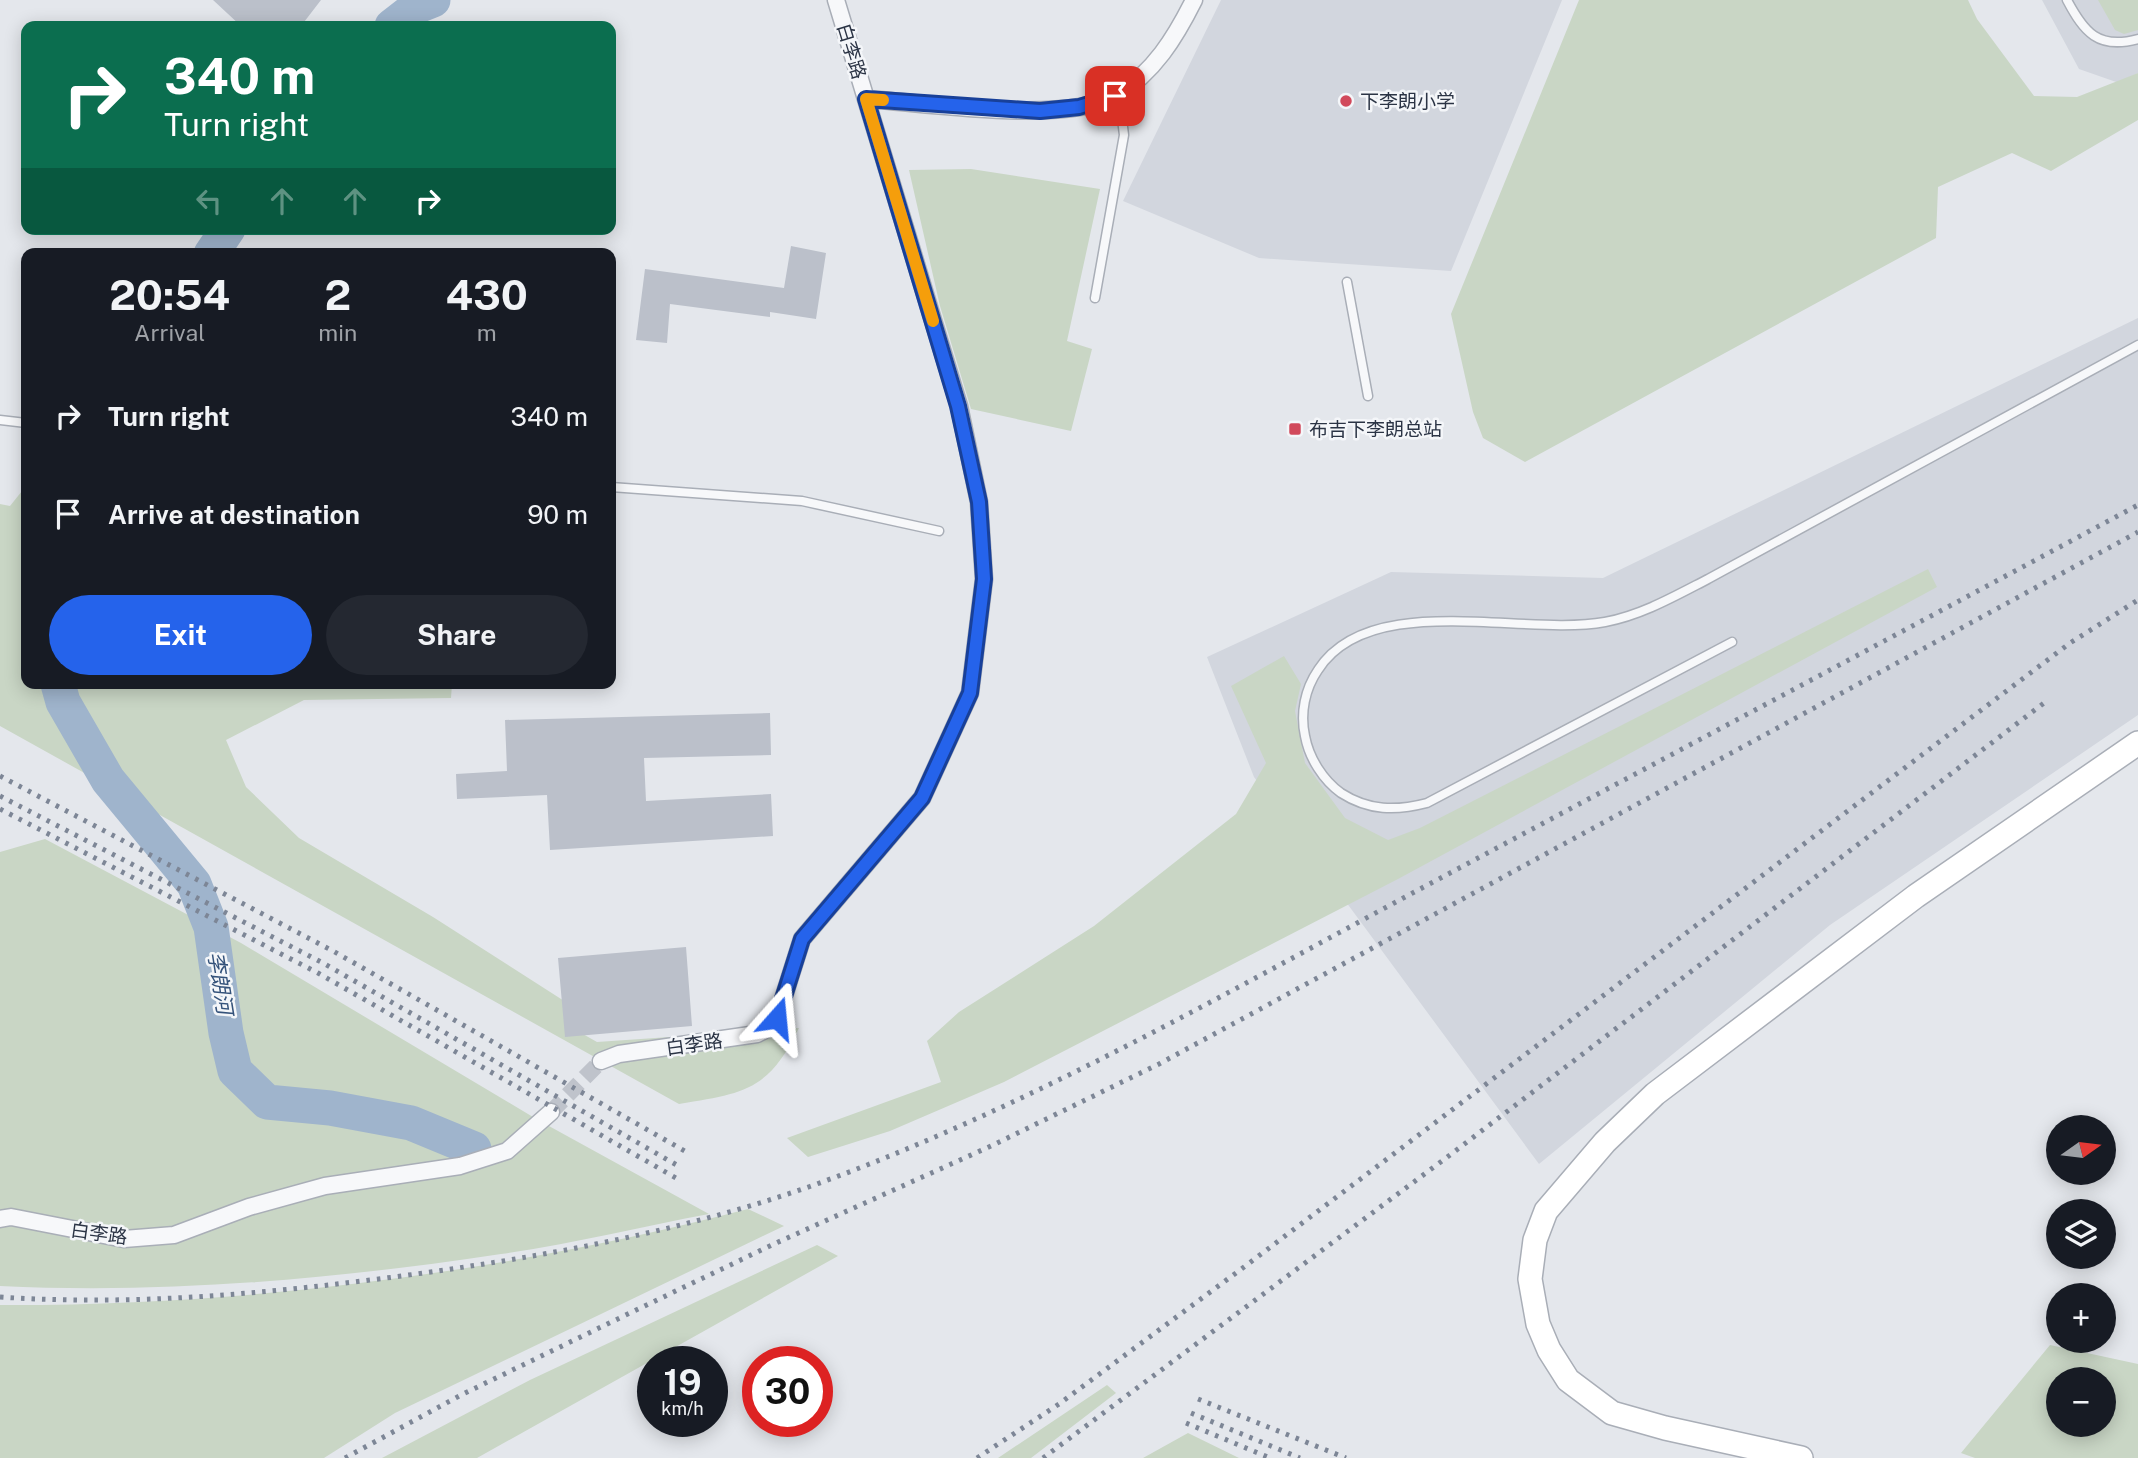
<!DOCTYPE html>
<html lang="en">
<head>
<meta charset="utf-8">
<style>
  body { margin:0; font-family:"Public Sans","Noto Sans SC",sans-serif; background:#242831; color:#f1f3f6; height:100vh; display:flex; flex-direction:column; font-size:26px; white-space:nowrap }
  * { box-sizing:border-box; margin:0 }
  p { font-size:23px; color:#9ea1a6 }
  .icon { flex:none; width:38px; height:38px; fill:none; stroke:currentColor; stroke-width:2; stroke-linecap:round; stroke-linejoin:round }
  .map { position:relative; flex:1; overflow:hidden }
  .drawer { position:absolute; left:21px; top:248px; width:595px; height:441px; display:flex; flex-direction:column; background:#171b24; border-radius:14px; box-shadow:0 4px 18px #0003 }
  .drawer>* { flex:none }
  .top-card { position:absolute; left:21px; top:21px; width:595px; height:214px; border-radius:14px; box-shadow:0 4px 18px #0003; background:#0b6e4f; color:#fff; overflow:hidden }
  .needle { width:46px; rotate:76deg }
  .controls { position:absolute; left:2046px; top:1115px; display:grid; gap:14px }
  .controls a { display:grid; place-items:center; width:70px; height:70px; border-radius:50%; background:#171b24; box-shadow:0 4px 18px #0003; font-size:35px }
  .speed { position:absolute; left:637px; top:1346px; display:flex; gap:14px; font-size:35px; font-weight:700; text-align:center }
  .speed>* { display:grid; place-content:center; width:91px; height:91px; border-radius:50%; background:#171b24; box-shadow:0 4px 18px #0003; line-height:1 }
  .speed small { font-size:18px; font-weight:400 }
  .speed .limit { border:10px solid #d22; background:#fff; color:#111 }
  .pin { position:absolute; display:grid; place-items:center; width:60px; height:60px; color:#fff; margin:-30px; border-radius:14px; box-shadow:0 4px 10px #0006 }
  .me { position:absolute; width:77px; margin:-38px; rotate:18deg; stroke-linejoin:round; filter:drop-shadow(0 0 5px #0008) }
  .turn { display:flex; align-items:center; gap:24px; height:147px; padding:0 28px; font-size:32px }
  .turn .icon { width:91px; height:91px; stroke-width:2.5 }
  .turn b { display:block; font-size:49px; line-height:60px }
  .lanes { display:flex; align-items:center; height:66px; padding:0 28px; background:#0003; justify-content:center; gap:35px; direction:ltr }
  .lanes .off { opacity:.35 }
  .eta { display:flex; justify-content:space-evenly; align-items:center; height:119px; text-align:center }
  .eta b { font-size:42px; font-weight:700; line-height:49px }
  .primary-button { display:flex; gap:14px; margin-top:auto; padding:14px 28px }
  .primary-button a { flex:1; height:80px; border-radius:42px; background:#2563eb; color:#fff; font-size:28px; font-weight:700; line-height:80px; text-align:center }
  .primary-button a+a { background:#242831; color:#f1f3f6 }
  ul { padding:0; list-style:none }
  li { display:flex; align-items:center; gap:21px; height:98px; padding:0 28px }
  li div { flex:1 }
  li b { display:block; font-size:26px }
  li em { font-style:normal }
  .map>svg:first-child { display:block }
  .built { fill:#d2d6de }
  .green { fill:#c9d6c5; fill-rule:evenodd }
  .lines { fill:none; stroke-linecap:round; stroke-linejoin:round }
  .river { stroke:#9fb4cc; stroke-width:35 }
  .building { fill:#bbc0ca }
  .street-tunnel { stroke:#bfc3cb; stroke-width:16; stroke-dasharray:16 8; stroke-linecap:butt }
  .lane-casing { stroke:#a9aeb7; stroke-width:11 }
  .street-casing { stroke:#a9aeb7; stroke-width:19 }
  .secondary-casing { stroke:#a9aeb7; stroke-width:26 }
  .lane { stroke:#f7f8fa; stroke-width:8 }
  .street { stroke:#f7f8fa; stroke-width:16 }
  .secondary { stroke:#fff; stroke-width:23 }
  .rail { stroke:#7d8696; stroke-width:5; stroke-dasharray:3.5 7; stroke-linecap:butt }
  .route-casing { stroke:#184099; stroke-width:18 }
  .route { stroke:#2563eb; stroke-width:12 }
  .slow { stroke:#f59e0b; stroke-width:12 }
  .poi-dot { fill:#d1495b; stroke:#f4f6f9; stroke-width:2.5 }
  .labels { text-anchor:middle; stroke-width:5; stroke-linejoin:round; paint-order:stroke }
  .street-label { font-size:19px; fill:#2b3445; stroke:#f4f6f9 }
  .poi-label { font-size:19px; fill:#2b3445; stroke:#f4f6f9; text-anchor:start }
  .water-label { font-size:21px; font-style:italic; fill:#34527a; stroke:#f4f6f9 }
</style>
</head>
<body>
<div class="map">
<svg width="2138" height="1458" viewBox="0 0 2138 1458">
  <rect width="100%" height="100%" fill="#e4e7ec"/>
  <path class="built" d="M 1221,0 L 1562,0 L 1451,271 L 1259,258 L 1123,201 Z
    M 2042,0 L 2138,0 L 2138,73 L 2119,83 L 2079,69 Z
    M 2138,318 L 2138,715 L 1830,925 L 1539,1164 L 1254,777 L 1207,657 L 1391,572 L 1603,578 Z"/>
  <path class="green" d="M 1579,0 L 1968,0 L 1977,19 L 2034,96 L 2077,97 L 2138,73 L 2138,120 L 2051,171 L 2012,153 L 1938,187 L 1936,238 L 1525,462 L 1483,438 L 1473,412 L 1451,314 Z
    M 2098,0 L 2138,0 L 2138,30 L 2124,34 L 2115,30 Z
    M 971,169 L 1100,189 L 1067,341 L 1092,349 L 1071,431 L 971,409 L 940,306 L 909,170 Z
    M 26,486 L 26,684 L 452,684 L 451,698 L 304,700 L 226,740 L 246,787 L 299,838 L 433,917 L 572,1006 L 574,1029 L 597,1042 L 799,1028 C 768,1091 745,1093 679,1104 L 0,726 L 0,504 L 10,506 Z
    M 1928,569 L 1937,587 L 1398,879 L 1004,1082 L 890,1131 L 808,1157 L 787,1138 L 941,1082 L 927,1041 L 959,1012 L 1094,926 L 1236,814 L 1266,763 L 1231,686 L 1284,656 L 1301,684 L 1295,711 L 1305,763 L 1345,818 L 1388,840 L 1420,828 Z
    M 45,839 L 241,943 L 538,1120 L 709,1214 C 640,1227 571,1244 501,1254 C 336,1279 167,1294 0,1286 L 0,852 Z
    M 748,1209 L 784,1226 L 395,1413 L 324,1458 L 0,1458 L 0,1305 C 251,1306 505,1272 748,1209 Z
    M 817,1245 L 838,1256 L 477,1458 L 382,1458 L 530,1380 Z
    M 2050,1345 L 2138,1364 L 2138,1458 L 1975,1458 L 1961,1453 ZM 2104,1379 L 2104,1424 L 2058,1424 L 2058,1379 Z
    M 1107,1385 L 1116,1393 L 1031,1458 L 998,1458 Z
    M 1188,1433 L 1239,1458 L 1143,1458 Z"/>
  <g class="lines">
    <path class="river" d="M 392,26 L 418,6 L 433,0
      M 211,254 L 228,229
      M 58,684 L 63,702 L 108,780 L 194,884 L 211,927 L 226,1033 L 235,1071 L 267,1102 L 330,1108 L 411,1123 L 474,1149"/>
  </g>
  <path class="building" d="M 213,0 L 321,0 L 301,26 L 241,26 Z
    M 791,246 L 826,253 L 816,319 L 770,312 L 770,317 L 670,304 L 667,343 L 636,340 L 645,269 L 784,288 Z
    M 770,713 L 771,755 L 644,758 L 646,801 L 771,794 L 773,836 L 550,850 L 547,795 L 457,799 L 456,774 L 507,771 L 505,720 Z
    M 686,947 L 692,1026 L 565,1037 L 558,958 Z"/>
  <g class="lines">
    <path class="street-tunnel" d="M 551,1112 L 601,1061"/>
    <g class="lane-casing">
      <path id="lane" d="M 2067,0 C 2084,32 2098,50 2138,39
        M 1347,282 L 1368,396
        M 1095,298 L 1124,135 L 1121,111 L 1115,96
        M 0,420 L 26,423
        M 611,487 L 802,501 L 939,531
        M 1732,642 L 1427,803 C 1396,811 1369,811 1341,793 C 1323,780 1309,758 1305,736 C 1300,713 1305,689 1318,670 C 1370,589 1524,637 1605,622 C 1642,615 1675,596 1708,579 L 2138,345"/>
    </g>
    <g class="street-casing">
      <path id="street" d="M 866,99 C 927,103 1067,125 1117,95 C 1154,72 1175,38 1194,0
        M 601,1061 L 619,1054 L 757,1034 L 769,1028 L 777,1018 L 802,939 L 922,798 L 970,693 L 984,579 L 979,502 L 959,406 L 836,0
        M 0,1219 L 11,1217 L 124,1239 L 174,1235 L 249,1207 L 325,1186 L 460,1166 L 507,1151 L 551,1112"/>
    </g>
    <g class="secondary-casing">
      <path id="secondary" d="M 1801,1458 L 1665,1428 L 1612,1413 L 1568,1380 L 1549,1350 L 1538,1324 L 1530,1279 L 1535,1240 L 1546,1211 L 1605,1142 L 1655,1094 L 1916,896 L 2138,743"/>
    </g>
    <use href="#lane" class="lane"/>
    <use href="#street" class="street"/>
    <use href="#secondary" class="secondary"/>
    <path class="rail" d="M 0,776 L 333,951 L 690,1154
      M 0,796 L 323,963 L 682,1168
      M 0,809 L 318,973 L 676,1178
      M 0,1297 C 133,1306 262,1294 394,1277 C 536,1258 679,1233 814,1185 C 1036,1105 1243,983 1450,873 C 1680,750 1909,628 2138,505
      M 1198,1399 L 1346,1458
      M 1191,1413 L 1300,1458
      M 1186,1423 L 1270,1458
      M 345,1458 L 461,1395 L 634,1311 L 774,1244 L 991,1146 L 1159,1064 L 2138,532
      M 977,1458 L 1059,1404 L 1244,1267 L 2070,643 L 2138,600
      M 1043,1458 L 1442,1161 L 2044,703"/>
  </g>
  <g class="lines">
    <g class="route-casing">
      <path id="route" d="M 777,1018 L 802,939 L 922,798 L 970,693 L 984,579 L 979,502 L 958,406 L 866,99 L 1040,111 L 1079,107 L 1115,96"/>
    </g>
    <use href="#route" class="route"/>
    <path class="slow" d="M 883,100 L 866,99 L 933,321"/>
  </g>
  <g class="poi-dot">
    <circle cx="1346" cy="101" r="7"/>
    <rect x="1288" y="422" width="14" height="14" rx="3.5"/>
  </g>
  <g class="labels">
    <g class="street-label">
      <text transform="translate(852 51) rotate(73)" y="7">白李路</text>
      <text transform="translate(694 1044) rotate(-8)" y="7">白李路</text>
      <text transform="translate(99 1233) rotate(8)" y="7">白李路</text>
    </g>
    <g class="poi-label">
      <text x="1360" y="108">下李朗小学</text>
      <text x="1309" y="436">布吉下李朗总站</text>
    </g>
    <g class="water-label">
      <text transform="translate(220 983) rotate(81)" y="7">李朗河</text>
    </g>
  </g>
</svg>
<div class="controls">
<a><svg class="needle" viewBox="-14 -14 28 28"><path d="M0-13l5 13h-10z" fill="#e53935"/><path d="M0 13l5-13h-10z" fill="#9ea1a6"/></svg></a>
<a><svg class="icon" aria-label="layers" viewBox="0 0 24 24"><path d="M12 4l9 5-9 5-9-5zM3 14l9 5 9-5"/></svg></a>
<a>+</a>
<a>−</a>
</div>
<div class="speed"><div>19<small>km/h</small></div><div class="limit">30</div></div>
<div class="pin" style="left:1115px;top:96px;background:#d93025"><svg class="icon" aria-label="arrive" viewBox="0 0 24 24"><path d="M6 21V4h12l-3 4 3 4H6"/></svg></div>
<svg class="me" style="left:777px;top:1018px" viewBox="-20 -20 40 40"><path d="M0-17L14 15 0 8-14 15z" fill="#2563eb" stroke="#fff" stroke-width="4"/></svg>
<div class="top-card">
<div class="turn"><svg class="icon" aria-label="right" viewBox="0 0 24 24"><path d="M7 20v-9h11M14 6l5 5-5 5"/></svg><div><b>340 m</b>Turn right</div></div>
<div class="lanes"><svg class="icon off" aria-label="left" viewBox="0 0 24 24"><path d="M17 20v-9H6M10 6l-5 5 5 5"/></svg><svg class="icon off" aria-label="ahead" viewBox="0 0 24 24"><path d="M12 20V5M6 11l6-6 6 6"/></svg><svg class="icon off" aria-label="ahead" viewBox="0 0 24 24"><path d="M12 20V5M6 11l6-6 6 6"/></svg><svg class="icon" aria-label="right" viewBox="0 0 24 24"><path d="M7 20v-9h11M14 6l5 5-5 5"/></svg></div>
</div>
<section class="drawer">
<div class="eta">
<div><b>20:54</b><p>Arrival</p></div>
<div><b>2</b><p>min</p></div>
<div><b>430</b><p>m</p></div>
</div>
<ul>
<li><svg class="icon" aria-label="right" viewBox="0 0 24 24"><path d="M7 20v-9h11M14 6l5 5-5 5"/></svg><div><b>Turn right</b></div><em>340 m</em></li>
<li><svg class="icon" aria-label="arrive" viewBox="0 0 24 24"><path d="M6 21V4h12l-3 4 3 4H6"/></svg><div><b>Arrive at destination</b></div><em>90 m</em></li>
</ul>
<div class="primary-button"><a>Exit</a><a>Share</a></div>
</section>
</div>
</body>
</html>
